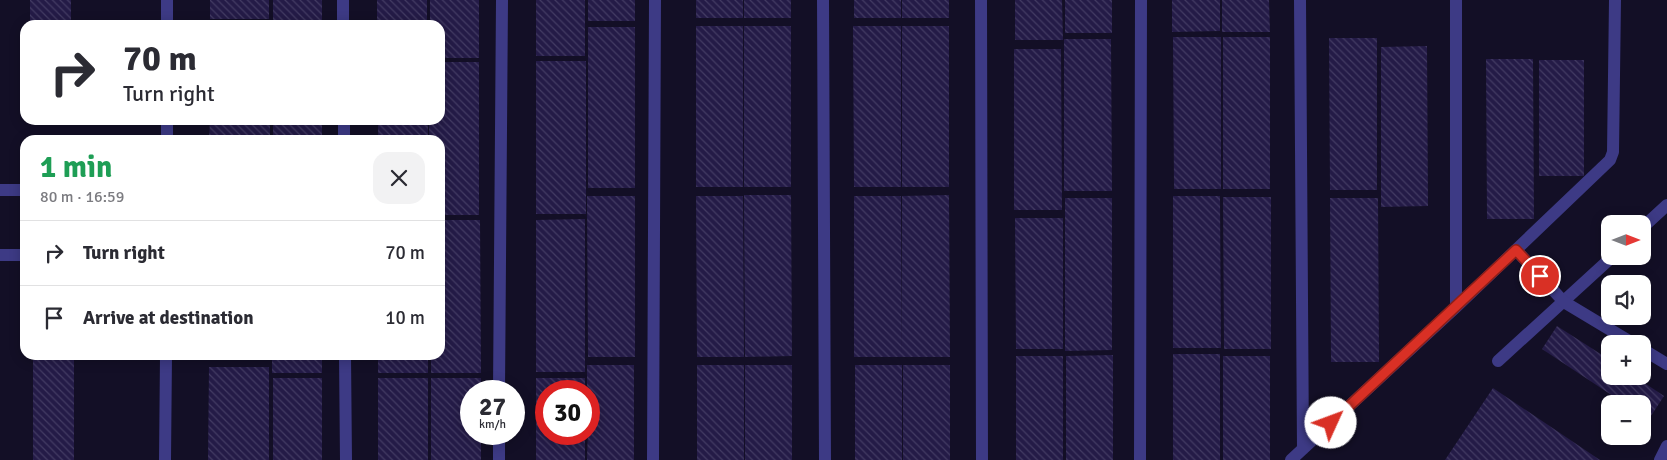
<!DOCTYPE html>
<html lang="en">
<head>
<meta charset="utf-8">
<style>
  body { margin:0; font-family:Signika,sans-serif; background:#f2f2f3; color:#2b2b33; height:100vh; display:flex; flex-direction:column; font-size:19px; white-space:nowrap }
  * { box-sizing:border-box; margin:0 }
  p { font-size:16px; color:#7c7c81 }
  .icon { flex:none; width:28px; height:28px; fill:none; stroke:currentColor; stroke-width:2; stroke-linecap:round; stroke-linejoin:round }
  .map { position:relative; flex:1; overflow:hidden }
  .sheet { position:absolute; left:20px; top:135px; width:425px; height:225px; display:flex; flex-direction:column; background:#fff; border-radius:15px; box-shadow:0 2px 12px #0003 }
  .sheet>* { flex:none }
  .guide { position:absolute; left:20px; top:20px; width:425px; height:105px; border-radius:15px; box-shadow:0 2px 12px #0003; background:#fff; color:#2b2b33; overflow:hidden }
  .needle { width:32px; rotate:90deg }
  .buttons { position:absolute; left:1601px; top:215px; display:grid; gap:10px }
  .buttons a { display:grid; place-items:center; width:50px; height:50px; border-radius:10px; background:#fff; box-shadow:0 2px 12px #0003; font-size:25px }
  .speed { position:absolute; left:460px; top:380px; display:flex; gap:10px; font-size:25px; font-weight:700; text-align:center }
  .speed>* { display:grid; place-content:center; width:65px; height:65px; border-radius:50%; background:#fff; box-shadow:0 2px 12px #0003; line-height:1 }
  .speed small { font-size:12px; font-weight:400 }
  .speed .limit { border:8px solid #d22; background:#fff; color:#111 }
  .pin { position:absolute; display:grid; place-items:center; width:42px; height:42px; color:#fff; margin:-21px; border:2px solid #fff; border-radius:50%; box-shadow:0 1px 5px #0007 }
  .me { position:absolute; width:55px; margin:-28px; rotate:47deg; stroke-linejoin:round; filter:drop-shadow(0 0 4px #0008) }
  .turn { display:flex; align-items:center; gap:18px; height:105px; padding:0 20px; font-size:22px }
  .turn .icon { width:65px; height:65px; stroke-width:2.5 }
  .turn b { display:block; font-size:35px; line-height:42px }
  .round { display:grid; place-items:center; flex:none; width:52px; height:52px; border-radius:15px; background:#f2f2f3 }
  .head { display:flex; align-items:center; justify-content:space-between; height:85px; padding:0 20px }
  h1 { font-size:30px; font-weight:700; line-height:38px; color:#1e9e55 }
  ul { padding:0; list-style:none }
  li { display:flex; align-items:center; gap:15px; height:65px; padding:0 20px; border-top:1px solid #e1e1e2 }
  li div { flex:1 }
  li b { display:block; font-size:19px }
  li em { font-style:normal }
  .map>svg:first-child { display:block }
  .building { fill:url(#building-back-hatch) }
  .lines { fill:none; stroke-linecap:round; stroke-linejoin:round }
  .service { stroke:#3d3a85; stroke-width:12 }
  .minor { stroke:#3d3a85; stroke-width:12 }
  .route-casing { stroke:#8d1f18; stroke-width:12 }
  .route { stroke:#d93025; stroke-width:9 }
</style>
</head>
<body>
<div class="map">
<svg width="1667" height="460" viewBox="0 0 1667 460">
  <defs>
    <pattern id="building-back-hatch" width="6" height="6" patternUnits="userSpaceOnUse" patternTransform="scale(1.25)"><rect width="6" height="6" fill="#241b47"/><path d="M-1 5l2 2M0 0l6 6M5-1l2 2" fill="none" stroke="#433b63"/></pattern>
  </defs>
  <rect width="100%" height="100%" fill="#130f26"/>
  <path class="building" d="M 30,0 L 71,0 L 71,25 L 30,25 Z
    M 210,0 L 269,0 L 269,19 L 210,19 Z
    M 273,0 L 322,0 L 322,25 L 273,25 Z
    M 377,0 L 427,0 L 427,25 L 377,25 Z
    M 430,0 L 479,0 L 479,58 L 440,58 L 440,25 L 430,25 Z
    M 536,0 L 585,0 L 585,56 L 536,56 Z
    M 588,0 L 635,0 L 635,21 L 588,21 Z
    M 696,0 L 743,0 L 743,18 L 696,18 Z
    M 744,0 L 791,0 L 791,18 L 744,18 Z
    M 854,0 L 901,0 L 901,18 L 854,18 Z
    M 902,0 L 949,0 L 949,18 L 902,18 Z
    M 1015,0 L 1062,0 L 1063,40 L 1015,40 Z
    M 1065,0 L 1112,0 L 1112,33 L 1065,33 Z
    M 1172,0 L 1220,0 L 1220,31 L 1172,32 Z
    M 1222,0 L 1269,0 L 1270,32 L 1222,32 Z
    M 696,26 L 743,26 L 743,187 L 696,187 Z
    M 744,26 L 791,26 L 791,187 L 744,187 Z
    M 853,26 L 901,26 L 901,187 L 854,187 Z
    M 902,26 L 949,26 L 949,187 L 902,187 Z
    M 588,27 L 635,27 L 635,188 L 588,188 Z
    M 1173,37 L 1221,37 L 1221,189 L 1174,189 Z
    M 1223,37 L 1270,37 L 1270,189 L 1223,189 Z
    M 1329,38 L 1377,38 L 1377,190 L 1330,190 Z
    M 1064,39 L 1111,39 L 1112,191 L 1064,191 Z
    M 1427,46 L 1428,206 L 1381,207 L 1381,47 Z
    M 1014,49 L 1061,49 L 1062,210 L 1014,210 Z
    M 1486,59 L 1533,59 L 1534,219 L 1487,219 Z
    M 1539,60 L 1584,60 L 1584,176 L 1539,176 Z
    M 536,61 L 586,61 L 586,214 L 536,214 Z
    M 440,62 L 479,62 L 479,215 L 440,215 L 440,140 L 429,140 L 429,120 L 440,120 Z
    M 210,120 L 270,120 L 270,140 L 209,140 Z
    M 273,120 L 322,120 L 322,140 L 273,140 Z
    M 378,120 L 428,120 L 428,140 L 378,140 Z
    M 744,195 L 791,195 L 792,356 L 745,357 Z
    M 949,195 L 950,357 L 902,357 L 902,196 Z
    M 587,196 L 635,196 L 635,357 L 588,357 Z
    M 696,196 L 743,196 L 744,357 L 697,357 Z
    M 854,196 L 901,196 L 902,357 L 854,357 Z
    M 1173,196 L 1220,196 L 1221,348 L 1173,348 Z
    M 1223,197 L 1271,197 L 1271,349 L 1224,349 Z
    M 1065,198 L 1112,198 L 1112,350 L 1065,351 Z
    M 1330,198 L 1378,198 L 1379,362 L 1331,362 Z
    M 1015,218 L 1063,218 L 1063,349 L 1016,349 Z
    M 585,219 L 585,372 L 536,372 L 536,220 Z
    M 440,220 L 480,220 L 481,373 L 431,373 L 431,355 L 440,355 Z
    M 1557,326 L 1610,360 L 1610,376 L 1634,376 L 1664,396 L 1649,419 L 1642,415 L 1642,404 L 1625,404 L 1542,349 Z
    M 1173,354 L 1220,354 L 1220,460 L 1173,460 Z
    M 33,355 L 74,355 L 74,460 L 33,460 Z
    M 208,355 L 269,355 L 269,358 L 208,358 Z
    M 272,355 L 322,355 L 322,373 L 272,373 Z
    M 378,355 L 428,355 L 428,373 L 378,373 Z
    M 1113,355 L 1113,460 L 1066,460 L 1066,356 Z
    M 1016,356 L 1063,356 L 1063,460 L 1016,460 Z
    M 1223,356 L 1270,356 L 1270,460 L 1223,460 Z
    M 587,365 L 634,365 L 634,460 L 587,460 L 589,391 L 587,391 Z
    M 697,365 L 744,365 L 744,460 L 697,460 Z
    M 745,365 L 792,365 L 792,460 L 745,460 Z
    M 855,365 L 902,365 L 902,460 L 855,460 Z
    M 903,365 L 950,365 L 950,460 L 903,460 Z
    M 209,367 L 269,367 L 269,460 L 208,460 Z
    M 273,378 L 322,378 L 322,460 L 273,460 Z
    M 378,378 L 428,378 L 428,460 L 378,460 Z
    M 431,378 L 481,378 L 481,391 L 471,391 L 471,434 L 481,434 L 481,460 L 431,460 Z
    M 536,378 L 585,378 L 585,391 L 546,391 L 546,434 L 585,434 L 585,460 L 536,460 Z
    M 1493,388 L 1600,460 L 1445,460 Z"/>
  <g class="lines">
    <path class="service" d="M 1642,228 L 1667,205
      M 1498,361 L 1613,256"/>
    <path class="minor" d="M 167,0 L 167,25
      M 343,0 L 343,25
      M 823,0 L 825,460
      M 981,0 L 982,460
      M 1300,0 L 1303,449
      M 1456,0 L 1456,307
      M 167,120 L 167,140
      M 344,120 L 344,140
      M 0,190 L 25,190
      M 1516,250 L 1564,302 L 1634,344
      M 0,255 L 25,255
      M 1642,349 L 1667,364
      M 345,355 L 346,460
      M 499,391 L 502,0
      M 165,460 L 166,355
      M 499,460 L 499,434
      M 653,460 L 655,0
      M 1140,460 L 1141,0
      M 1291,460 L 1456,307 L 1610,160 L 1613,152 L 1615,0
      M 1660,460 L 1667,446"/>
  </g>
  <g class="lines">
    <g class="route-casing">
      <path id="route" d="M 1331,423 L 1516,250 L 1540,276"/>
    </g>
    <use href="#route" class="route"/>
  </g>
</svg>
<div class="buttons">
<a><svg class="needle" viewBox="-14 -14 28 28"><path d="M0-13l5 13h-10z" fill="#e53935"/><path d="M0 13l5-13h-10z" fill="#7c7c81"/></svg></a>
<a><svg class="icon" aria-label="sound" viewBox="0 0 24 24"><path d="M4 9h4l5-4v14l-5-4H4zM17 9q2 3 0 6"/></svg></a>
<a>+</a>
<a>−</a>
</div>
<div class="speed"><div>27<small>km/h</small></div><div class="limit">30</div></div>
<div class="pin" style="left:1540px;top:276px;background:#d93025"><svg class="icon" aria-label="arrive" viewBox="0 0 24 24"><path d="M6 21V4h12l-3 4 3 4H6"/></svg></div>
<svg class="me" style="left:1331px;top:423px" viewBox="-20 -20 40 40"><circle r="19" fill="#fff"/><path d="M0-13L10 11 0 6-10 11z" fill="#d93025"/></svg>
<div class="guide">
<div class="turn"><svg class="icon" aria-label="right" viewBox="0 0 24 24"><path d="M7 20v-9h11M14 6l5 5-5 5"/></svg><div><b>70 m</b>Turn right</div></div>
</div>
<section class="sheet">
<div class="head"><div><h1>1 min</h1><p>80 m · 16:59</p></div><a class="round"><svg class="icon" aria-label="close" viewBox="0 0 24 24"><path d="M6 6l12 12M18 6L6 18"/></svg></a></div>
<ul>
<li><svg class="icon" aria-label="right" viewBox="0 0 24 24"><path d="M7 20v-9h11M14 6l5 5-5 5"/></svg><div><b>Turn right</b></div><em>70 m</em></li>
<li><svg class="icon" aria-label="arrive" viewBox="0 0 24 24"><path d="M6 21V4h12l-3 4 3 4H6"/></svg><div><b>Arrive at destination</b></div><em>10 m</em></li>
</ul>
</section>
</div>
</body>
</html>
